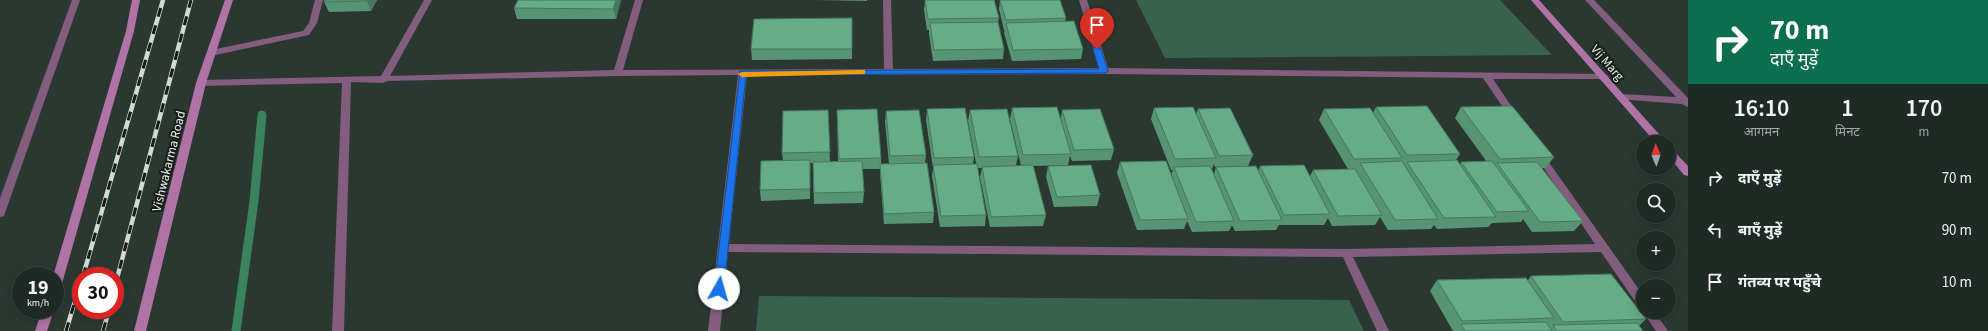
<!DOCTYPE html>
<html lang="hi">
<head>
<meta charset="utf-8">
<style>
  body { margin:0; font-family:"Source Sans 3","Noto Sans Devanagari",sans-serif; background:#28322d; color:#f1f3f6; height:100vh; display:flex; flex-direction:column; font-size:15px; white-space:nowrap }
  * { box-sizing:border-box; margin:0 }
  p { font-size:13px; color:#a2a7a7 }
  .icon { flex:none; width:22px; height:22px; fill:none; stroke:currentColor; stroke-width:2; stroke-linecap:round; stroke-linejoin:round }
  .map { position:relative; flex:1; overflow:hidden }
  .side { display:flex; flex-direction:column; background:#202a25; width:300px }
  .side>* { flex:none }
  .top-card { background:#0b6e4f; color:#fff; overflow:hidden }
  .needle { width:26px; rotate:358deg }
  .fabs { position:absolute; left:1636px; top:135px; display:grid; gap:8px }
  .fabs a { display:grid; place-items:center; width:40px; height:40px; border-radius:50%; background:#202a25; box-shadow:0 2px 10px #0003,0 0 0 1px #3d4642; font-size:20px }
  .speed { position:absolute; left:12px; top:267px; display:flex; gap:8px; font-size:20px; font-weight:700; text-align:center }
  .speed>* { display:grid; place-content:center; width:52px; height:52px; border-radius:50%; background:#202a25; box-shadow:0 2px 10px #0003,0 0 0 1px #3d4642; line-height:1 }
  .speed small { font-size:10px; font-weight:400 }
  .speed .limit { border:6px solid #d22; background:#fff; color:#111 }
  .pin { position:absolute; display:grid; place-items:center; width:34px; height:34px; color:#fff; margin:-41px -17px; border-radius:50% 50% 50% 0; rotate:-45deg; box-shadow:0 0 4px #0007 }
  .pin .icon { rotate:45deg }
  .me { position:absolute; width:44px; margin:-22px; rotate:7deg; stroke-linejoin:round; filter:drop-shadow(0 0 3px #0008) }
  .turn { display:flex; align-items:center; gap:14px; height:84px; padding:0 16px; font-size:18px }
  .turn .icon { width:52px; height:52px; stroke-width:2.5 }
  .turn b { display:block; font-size:28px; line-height:34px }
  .eta { display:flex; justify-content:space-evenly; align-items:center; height:68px; text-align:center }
  .eta b { font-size:24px; font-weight:600; line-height:28px }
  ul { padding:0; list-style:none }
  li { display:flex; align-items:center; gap:12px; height:52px; padding:0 16px }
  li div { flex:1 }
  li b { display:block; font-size:15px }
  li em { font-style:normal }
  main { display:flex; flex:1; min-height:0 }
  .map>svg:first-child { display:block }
  .green { fill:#39624c }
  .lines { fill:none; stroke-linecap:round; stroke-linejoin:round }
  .stream { stroke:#3b825f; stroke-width:9 }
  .lane { fill:#835d7e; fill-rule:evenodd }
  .street { fill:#835d7e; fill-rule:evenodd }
  .secondary { fill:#af73a6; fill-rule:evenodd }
  .rail-casing { stroke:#d1dad5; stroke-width:4.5 }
  .rail { stroke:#181d1a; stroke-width:3; stroke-dasharray:9; stroke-linecap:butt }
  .wall { fill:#579474 }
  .shaded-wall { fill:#47785e }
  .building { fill:#65ac87; stroke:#47785e }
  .route { fill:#1a73e8; stroke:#114b97 }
  .slow { fill:#f59e0b }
  .labels { text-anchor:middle; stroke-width:4; stroke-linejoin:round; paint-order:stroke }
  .street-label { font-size:13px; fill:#e9f1ec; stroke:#181d1a }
</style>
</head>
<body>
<main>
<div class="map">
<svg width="1688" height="331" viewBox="0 0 1688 331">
  <rect width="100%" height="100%" fill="#2b3831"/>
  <path class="green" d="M 1136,0 L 1500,0 L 1552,55 L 1165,58 Z
    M 759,296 L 1349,300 L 1364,331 L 756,331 Z"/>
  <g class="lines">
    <path class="stream" d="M 236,331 L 254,201 L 262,115"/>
    <path class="lane" d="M 315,0 L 323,0 L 317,23 L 309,35 L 211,56 L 207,53 L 211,50 L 303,31 L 309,23 Z"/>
    <path class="street" d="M 72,0 L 80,0 L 5,213 L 4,216 L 0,217 L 0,198 Z
      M 424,0 L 432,0 L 390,76 L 614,70 L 635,0 L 643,0 L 623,70 L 884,69 L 883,0 L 891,0 L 893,69 L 1099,68 L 1079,0 L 1087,0 L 1108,68 L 1604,74 L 1607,75 L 1609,77 L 1607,79 L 1493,79 L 1518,116 L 1513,119 L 1510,118 L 1483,78 L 1104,74 L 747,75 L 729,244 L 1346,249 L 1595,244 L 1537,158 L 1535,156 L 1537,154 L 1543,154 L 1643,295 L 1643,309 L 1639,307 L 1601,252 L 1353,257 L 1389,331 L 1377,331 L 1343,257 L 728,252 L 720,331 L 708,331 L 738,75 L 618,76 L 387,81 L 383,83 L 351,82 L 344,331 L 332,331 L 342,83 L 201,86 L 196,83 L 201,80 L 381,76 Z
      M 1585,0 L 1594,0 L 1688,98 L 1688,107 L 1682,104 L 1618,99 L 1616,97 L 1618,95 L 1621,94 L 1676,97 Z
      M 1643,312 L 1655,312 L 1668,331 L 1656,331 Z"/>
    <path class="secondary" d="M 132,0 L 140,0 L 134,31 L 61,287 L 59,290 L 55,292 L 55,276 L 53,276 L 126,31 Z
      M 225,0 L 233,0 L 206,83 L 146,331 L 134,331 L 196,83 Z
      M 1531,0 L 1539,0 L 1666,142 L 1655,142 Z
      M 1669,148 L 1672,149 L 1688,166 L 1688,176 L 1684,175 L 1669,157 Z
      M 42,310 L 54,310 L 47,331 L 35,331 Z"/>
    <g class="rail-casing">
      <path id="rail" d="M 83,276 L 163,0
        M 115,286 L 191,0
        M 66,331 L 81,281
        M 103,331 L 109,310"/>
    </g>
    <use href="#rail" class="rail"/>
  </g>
  <path class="wall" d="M 325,0 L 377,0 L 371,11 L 329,12 L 324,2 Z
    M 621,0 L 616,19 L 517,19 L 514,8 Z
    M 815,0 L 867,0 L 867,1 Z
    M 925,0 L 995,0 L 995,3 L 999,18 L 998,23 L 1004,49 L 1003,59 L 933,61 L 929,34 L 929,30 L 927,30 L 924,10 Z
    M 1000,0 L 1060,0 L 1060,1 L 1066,18 L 1065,22 L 1083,49 L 1081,59 L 1012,61 L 1004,33 L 1005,30 L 1004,30 L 999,9 Z
    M 852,18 L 852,59 L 752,60 L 751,49 Z
    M 1376,107 L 1460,154 L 1456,160 L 1460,165 L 1461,162 L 1487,162 L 1455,118 L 1461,107 L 1554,157 L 1546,168 L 1542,168 L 1583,221 L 1574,231 L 1532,232 L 1523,219 L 1521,222 L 1492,223 L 1488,227 L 1437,229 L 1434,225 L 1431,229 L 1388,230 L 1380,217 L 1375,225 L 1332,226 L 1328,218 L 1324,225 L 1279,225 L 1276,230 L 1235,231 L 1232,225 L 1229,231 L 1192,232 L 1187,221 L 1184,229 L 1137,230 L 1117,173 L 1120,162 L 1171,175 L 1173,170 L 1171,170 L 1151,119 L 1154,108 L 1196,114 L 1198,109 L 1253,155 L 1248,166 L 1215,167 L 1214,164 L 1212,169 L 1214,174 L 1216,167 L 1258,171 L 1260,166 L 1310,176 L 1313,170 L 1348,169 L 1319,120 L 1324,109 L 1373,113 Z
    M 1012,108 L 1061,118 L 1062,110 L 1114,149 L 1111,160 L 1072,161 L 1070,156 L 1068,165 L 1033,166 L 1046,215 L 1043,226 L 990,227 L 980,177 L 982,168 L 977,168 L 968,121 L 970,110 L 1018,156 L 1016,166 L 1021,166 L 1010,119 Z
    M 927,109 L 974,157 L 973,164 L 986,215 L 985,226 L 940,227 L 932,176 L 933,168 L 926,120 Z
    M 828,110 L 830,162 L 838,162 L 837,110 L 881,158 L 881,164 L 889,164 L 885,122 L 886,111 L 926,155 L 925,163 L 934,212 L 933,223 L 884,224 L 880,174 L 880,169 L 862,169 L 864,192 L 863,203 L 814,204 L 813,163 L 810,163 L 810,199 L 761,201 L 760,190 L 783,160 L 782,153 Z
    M 1048,166 L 1100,195 L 1097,206 L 1054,207 L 1046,177 Z
    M 1531,276 L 1646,319 L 1639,326 L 1643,331 L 1453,331 L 1430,291 L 1437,280 L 1528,280 Z"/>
  <path class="shaded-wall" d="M 367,0 L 377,0 L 371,11 L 367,1 Z
    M 616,0 L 621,0 L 616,19 L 613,9 Z"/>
  <path class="building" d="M 325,0 L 367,0 L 367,1 L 324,2 Z
    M 518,0 L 616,0 L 613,9 L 514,8 Z
    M 925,0 L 994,0 L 999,18 L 928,19 Z
    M 1000,0 L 1060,0 L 1066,18 L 1006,20 Z
    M 852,18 L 852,49 L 751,49 L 754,19 Z
    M 1074,21 L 1083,49 L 1013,50 L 1006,23 Z
    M 998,22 L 1004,49 L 934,50 L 930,23 Z
    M 1427,106 L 1460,154 L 1407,155 L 1376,107 Z
    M 1512,106 L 1554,157 L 1500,159 L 1461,107 Z
    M 1057,107 L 1071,154 L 1023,155 L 1012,108 Z
    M 1193,107 L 1216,158 L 1175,159 L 1154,108 Z
    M 965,108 L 974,157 L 934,158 L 927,109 Z
    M 1230,108 L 1253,155 L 1219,156 L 1198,109 Z
    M 1370,108 L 1402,158 L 1354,159 L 1324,109 Z
    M 877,109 L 881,158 L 839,159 L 837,110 Z
    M 1007,109 L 1018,156 L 979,157 L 970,110 Z
    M 1100,109 L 1114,149 L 1074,150 L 1062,110 Z
    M 828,110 L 830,152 L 782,153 L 783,111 Z
    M 919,110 L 926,155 L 890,156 L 886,111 Z
    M 810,160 L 810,189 L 760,190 L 761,161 Z
    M 1457,160 L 1496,217 L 1444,218 L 1407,162 Z
    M 862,161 L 864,192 L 814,193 L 813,162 Z
    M 1166,161 L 1188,219 L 1140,220 L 1120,162 Z
    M 1402,161 L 1438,219 L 1395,220 L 1360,163 Z
    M 1492,161 L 1529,211 L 1497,212 L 1461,162 Z
    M 1537,162 L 1583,221 L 1540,222 L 1497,163 Z
    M 927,163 L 934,212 L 884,214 L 880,164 Z
    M 977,164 L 986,215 L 941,216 L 933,165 Z
    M 1033,165 L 1046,215 L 991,217 L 982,167 Z
    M 1091,165 L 1100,195 L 1057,197 L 1048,166 Z
    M 1304,165 L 1330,214 L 1284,215 L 1260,166 Z
    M 1210,166 L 1234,221 L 1196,222 L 1174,167 Z
    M 1256,166 L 1282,220 L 1240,221 L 1216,167 Z
    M 1355,169 L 1382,215 L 1338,216 L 1313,170 Z
    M 1611,274 L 1646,319 L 1563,322 L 1531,276 Z
    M 1526,278 L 1554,318 L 1462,321 L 1437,280 Z
    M 1546,322 L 1552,331 L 1465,331 L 1461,324 Z
    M 1637,323 L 1643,331 L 1557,331 L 1553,325 Z"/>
  <path class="route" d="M 1094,47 L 1097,47 L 1101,49 L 1108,71 L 1106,73 L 746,75 L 724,289 L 719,293 L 716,292 L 714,289 L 740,71 L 1099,69 L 1093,49 Z"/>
  <path class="slow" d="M 862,70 L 865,70 L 865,74 L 742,77 L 738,74 L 742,72 Z"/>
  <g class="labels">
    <g class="street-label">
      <text transform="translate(1608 62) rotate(49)" y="5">Vij Marg</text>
      <text transform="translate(168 161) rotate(-76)" y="5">Vishwakarma Road</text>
    </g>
  </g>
</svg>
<div class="fabs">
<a><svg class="needle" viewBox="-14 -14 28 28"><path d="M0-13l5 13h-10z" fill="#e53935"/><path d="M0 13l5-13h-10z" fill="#a2a7a7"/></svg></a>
<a><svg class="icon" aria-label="search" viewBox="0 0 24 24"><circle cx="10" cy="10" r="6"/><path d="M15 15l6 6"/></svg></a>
<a>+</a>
<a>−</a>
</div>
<div class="speed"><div>19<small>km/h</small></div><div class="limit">30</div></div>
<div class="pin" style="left:1097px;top:49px;background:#d93025"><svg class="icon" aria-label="arrive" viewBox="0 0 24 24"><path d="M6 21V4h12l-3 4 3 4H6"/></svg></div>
<svg class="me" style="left:719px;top:289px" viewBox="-20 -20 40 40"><circle r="19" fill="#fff"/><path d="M0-13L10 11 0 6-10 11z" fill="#1a73e8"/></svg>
</div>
<section class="side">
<div class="top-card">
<div class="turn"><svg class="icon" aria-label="right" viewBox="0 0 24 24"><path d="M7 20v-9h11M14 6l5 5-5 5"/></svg><div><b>70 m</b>दाएँ मुड़ें</div></div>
</div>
<div class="eta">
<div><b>16:10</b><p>आगमन</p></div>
<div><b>1</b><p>मिनट</p></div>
<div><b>170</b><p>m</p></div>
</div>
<ul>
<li><svg class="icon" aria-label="right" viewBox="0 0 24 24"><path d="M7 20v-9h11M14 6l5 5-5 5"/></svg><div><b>दाएँ मुड़ें</b></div><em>70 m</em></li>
<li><svg class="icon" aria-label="left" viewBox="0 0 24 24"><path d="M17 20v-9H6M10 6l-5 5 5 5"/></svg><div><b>बाएँ मुड़ें</b></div><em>90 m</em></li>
<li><svg class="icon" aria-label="arrive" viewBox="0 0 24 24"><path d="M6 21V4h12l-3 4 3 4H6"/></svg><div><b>गंतव्य पर पहुँचे</b></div><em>10 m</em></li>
</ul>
</section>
</main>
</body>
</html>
